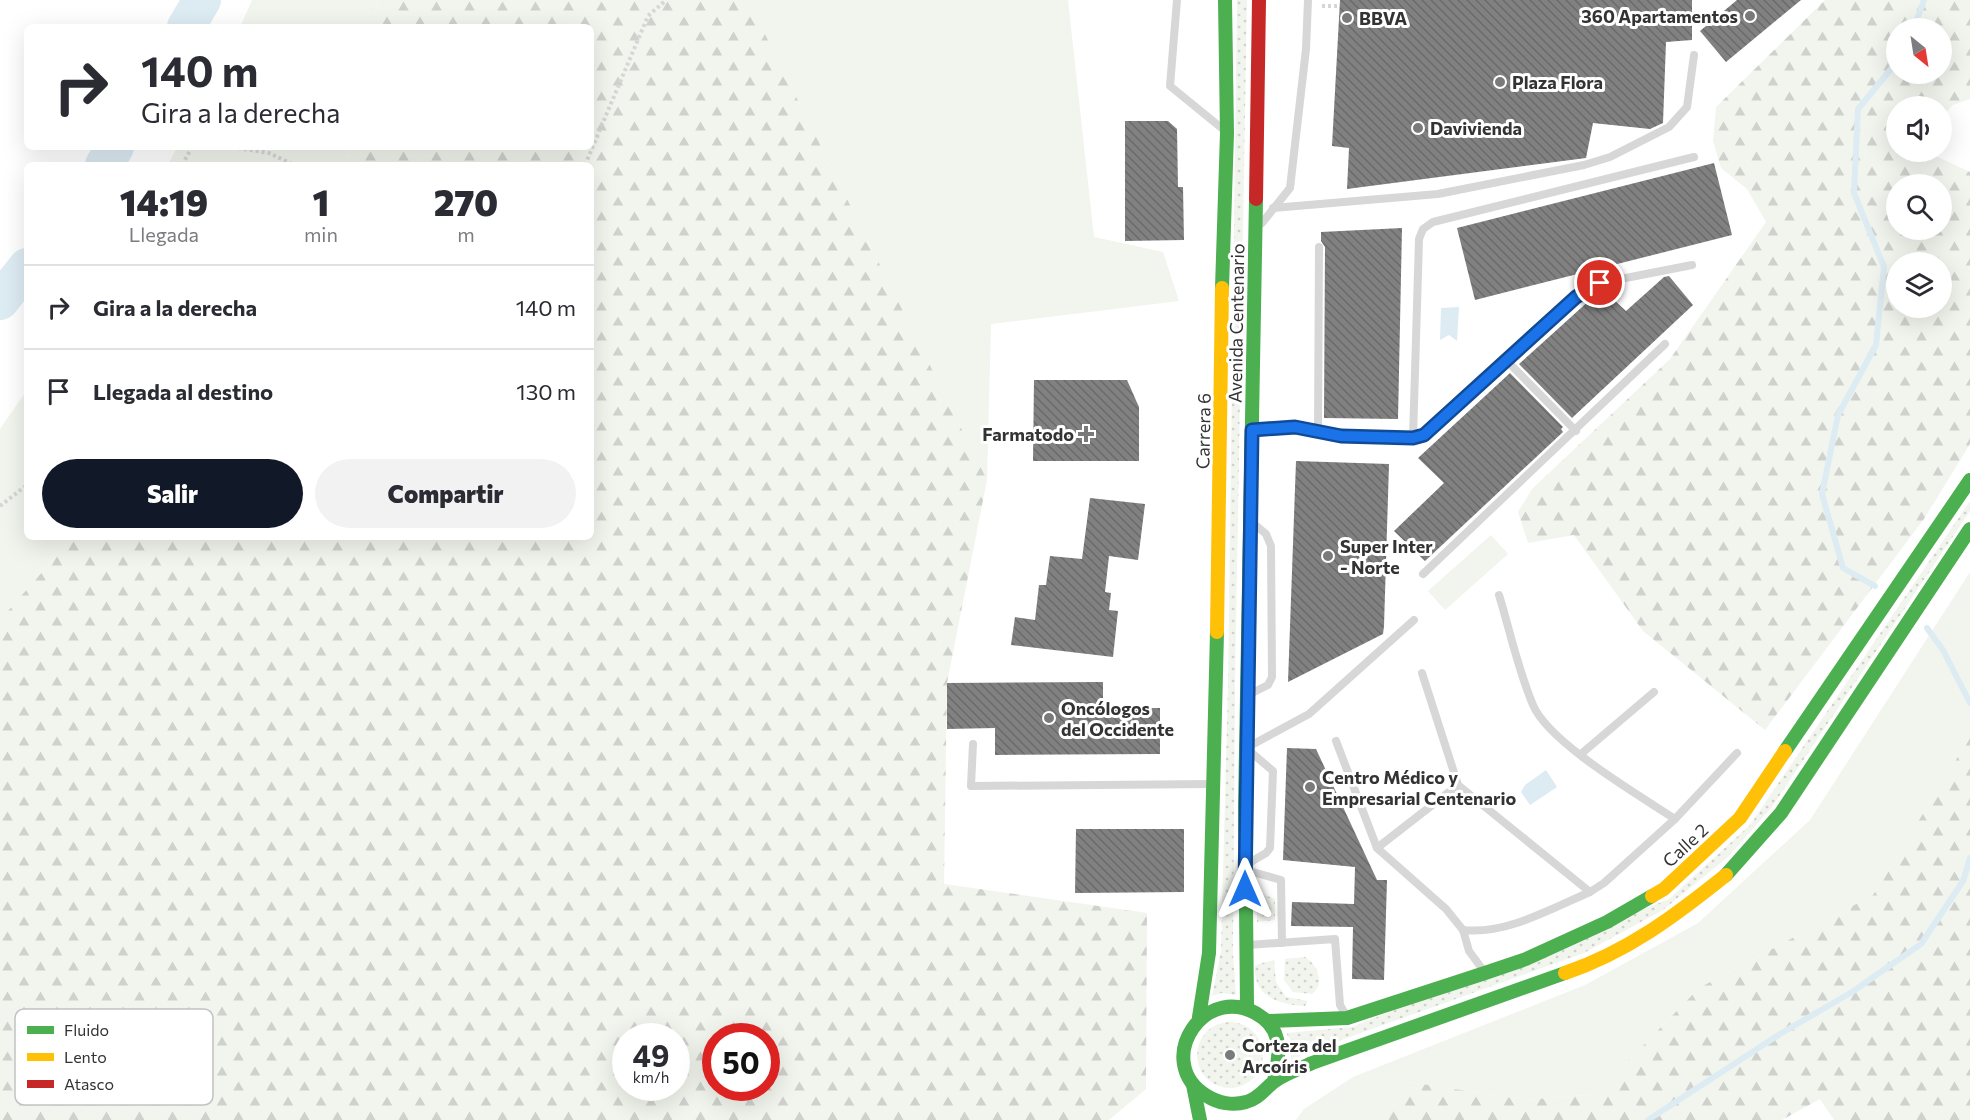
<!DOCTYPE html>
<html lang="es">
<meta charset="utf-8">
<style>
:root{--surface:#fff;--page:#f2f2f3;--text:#2b2b33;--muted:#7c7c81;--line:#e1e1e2;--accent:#111827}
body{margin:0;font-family:Commissioner,sans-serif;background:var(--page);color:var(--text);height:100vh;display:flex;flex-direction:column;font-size:22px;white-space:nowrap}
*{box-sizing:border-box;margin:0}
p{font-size:20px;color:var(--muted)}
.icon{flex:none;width:33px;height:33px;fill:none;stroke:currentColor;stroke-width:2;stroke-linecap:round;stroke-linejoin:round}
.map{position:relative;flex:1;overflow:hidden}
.drawer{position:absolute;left:24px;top:162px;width:570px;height:378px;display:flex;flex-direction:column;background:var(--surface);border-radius:9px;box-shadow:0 6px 24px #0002}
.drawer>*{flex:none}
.top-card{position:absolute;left:24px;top:24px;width:570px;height:126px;border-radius:9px;box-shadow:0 6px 24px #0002;background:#fff;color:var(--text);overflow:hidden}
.needle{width:39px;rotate:150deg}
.controls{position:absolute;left:1886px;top:18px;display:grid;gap:12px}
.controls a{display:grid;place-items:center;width:66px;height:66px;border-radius:50%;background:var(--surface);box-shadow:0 6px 24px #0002;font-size:30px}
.speed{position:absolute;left:612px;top:1023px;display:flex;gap:12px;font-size:30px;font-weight:700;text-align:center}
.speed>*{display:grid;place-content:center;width:78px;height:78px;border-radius:50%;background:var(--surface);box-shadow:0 6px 24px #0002;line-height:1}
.speed small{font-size:15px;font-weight:400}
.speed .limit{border:9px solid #d22;background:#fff;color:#111}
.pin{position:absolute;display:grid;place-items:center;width:51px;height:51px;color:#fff;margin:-26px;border:3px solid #fff;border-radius:50%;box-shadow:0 2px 6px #0007}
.me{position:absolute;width:66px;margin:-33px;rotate:0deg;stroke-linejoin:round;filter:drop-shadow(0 0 4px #0008)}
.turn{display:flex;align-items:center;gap:21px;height:126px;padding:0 18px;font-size:27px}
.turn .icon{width:78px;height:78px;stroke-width:2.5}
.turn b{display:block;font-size:42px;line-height:51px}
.eta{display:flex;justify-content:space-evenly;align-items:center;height:102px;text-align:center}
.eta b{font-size:36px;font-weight:800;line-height:42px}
.cta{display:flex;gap:12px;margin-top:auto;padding:12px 18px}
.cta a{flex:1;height:69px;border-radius:36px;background:var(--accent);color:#fff;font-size:24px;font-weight:800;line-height:69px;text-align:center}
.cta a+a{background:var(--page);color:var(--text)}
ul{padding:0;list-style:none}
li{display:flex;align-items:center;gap:18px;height:84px;padding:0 18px;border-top:2px solid var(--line)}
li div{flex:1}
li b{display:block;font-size:22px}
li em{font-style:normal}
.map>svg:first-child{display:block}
.grass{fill:#f1f5ed}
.forest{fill:url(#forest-firs);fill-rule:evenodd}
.garden{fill:url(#garden-dots)}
.water{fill:#ddebf3}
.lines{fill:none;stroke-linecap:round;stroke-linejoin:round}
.stream{stroke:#ddebf3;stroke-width:6}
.river{stroke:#ddebf3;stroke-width:38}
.building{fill:url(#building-back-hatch)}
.path{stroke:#d6d6d6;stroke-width:4;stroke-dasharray:3 3;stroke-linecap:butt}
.lane{stroke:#d7d7d7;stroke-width:8}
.fast{stroke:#4caf50;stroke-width:14}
.slow{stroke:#ffc107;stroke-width:14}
.jam{stroke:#c62828;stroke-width:14}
.route-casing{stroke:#114b97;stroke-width:15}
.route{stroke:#1a73e8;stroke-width:10}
.poi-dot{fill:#7a7a7a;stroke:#fff;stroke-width:2}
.labels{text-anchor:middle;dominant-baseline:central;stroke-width:6;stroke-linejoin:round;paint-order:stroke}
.poi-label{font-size:18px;font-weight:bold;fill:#333;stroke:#fff;text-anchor:start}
.street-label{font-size:18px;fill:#333;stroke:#fff}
.key{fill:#fff;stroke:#c2c2c2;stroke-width:1.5}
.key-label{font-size:16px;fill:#333}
</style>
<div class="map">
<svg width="1970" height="1120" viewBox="0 0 1970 1120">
<defs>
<pattern id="forest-firs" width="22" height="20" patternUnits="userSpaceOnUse" patternTransform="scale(1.5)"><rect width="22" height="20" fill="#f1f5ed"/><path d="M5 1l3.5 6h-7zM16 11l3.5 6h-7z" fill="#cfd2cc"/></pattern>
<pattern id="garden-dots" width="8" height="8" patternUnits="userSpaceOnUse" patternTransform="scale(1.5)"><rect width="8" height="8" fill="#f1f5ed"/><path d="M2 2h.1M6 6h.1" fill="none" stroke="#cfd2cc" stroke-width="1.8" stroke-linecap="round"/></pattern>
<pattern id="building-back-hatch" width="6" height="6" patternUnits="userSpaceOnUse" patternTransform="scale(1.5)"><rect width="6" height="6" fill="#818181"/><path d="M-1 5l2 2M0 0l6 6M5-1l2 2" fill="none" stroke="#6a6a6a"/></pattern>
</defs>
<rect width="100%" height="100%" fill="#fff"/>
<g class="grass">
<polygon points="252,0 378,0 373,27 240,27"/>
<polygon points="748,0 1068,0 1094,237 1163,252 1179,301 991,324 987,480"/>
<polygon points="177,147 350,147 347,165 168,165"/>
<polygon points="27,390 27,537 73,537 0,620 0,429"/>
<polygon points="1491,535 1508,554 1445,610 1428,591"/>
<polygon points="1970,572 1970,737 1873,895 1699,988 1596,1094 1526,1100 1409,1082 1384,1120 1296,1120 1304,1109 1353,1077 1585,985 1698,923 1810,820"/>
</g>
<g class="forest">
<path d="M378,0H748L987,480L947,683L944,884L1147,913L1146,1089L1109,1120H0V620L73,537H591V165H347L350,147H591V27H373ZM626,1036H676V1088H626ZM716,1036H766V1088H716Z"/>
<path d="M1825,0H1970V99L1953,105L1941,117V106H1896V152H1927L1970,172V444L1924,519L1765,730L1643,631L1574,535L1528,543L1518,512L1532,489L1670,359L1766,222L1747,189L1721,168L1713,141L1716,107ZM1896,28H1941V74H1896ZM1896,184H1941V230H1896ZM1896,262H1941V308H1896Z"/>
<polygon points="1970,737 1970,1120 1834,1120 1820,1099 1782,1120 1384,1120 1409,1082 1526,1100 1596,1094 1699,988 1873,895"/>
</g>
<g class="garden">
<polygon points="1237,0 1247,0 1235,684 1233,953 1236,995 1221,993 1212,996 1221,951 1228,686"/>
<polygon points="1970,501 1970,511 1772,807 1728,857 1663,910 1584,953 1305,1053 1291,1061 1290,1039 1286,1033 1352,1027 1669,899 1750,825"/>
<polygon points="1262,894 1275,899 1275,920 1257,922 1257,896"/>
<path d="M1305,957C1318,965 1325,984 1312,994L1293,992L1284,980L1285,959Z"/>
<path d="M1274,960L1276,982L1286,997L1308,1001L1305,1006C1279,1005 1252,996 1255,965Z"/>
<circle cx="1230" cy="1055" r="33"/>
</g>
<g class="water">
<polygon points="1459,307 1457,341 1449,335 1440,340 1441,308"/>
<polygon points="1546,770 1557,787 1530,805 1521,792 1525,785"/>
</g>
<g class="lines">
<g class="stream">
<polyline points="1914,28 1924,0"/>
<polyline points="1875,586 1843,568 1822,494 1838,415 1876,345 1884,267 1854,193 1858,109 1896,63"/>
<polyline points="1927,628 1943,650 1970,703"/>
<polyline points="1648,1120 1780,1034 1852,992 1921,944 1963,881 1970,858"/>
</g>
<g class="river">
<polyline points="186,27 202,0"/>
<polyline points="104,165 115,147"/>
<polyline points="0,301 27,267"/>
</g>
</g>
<g class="building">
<polygon points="1340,0 1692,0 1692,40 1666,42 1663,123 1650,129 1593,123 1586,158 1347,189 1349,148 1332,146"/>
<polygon points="1737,0 1801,0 1726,62 1700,31"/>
<polygon points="1125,121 1168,121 1177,129 1178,187 1183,187 1184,240 1125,241"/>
<polygon points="1714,163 1732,235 1475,300 1457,228"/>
<polygon points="1402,228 1398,419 1324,418 1325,247 1321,241 1321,232"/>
<polygon points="1669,276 1693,305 1572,418 1519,364 1602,289 1626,311 1664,277"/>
<polygon points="1510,373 1563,427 1561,429 1563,432 1425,561 1394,531 1444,483 1418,458"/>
<polygon points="1034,380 1127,380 1139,407 1139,461 1033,461"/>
<polygon points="1296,461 1389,464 1384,626 1383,634 1288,682"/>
<polygon points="1090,498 1145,504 1138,560 1109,556 1105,592 1111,593 1109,610 1118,611 1113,657 1011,645 1015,617 1035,620 1039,585 1046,585 1050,556 1082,559"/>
<polygon points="1103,682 1103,708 1160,708 1160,754 995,755 995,728 947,729 947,683"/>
<polygon points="1287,748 1316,749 1377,880 1387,880 1384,980 1352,979 1353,927 1291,926 1292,902 1354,904 1355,867 1283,860"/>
<polygon points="1076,829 1184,829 1184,892 1075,893"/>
</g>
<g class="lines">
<g class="path">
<polyline points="1322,6 1339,6"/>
<polyline points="232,147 269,153 294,165"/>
<polyline points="182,165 192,147"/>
<polyline points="585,165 648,16 666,0"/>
<polyline points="0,506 27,485"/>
</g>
<g class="lane">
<polyline points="1177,0 1170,86 1224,130"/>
<polyline points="1273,208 1438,194 1584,165 1610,157 1669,127 1687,107 1694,55"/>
<polyline points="1262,223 1290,188 1306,49 1308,0"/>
<polyline points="1506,360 1576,431"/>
<polyline points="1253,430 1295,427 1341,436 1413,438 1424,435 1576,297 1600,283 1692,265"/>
<polyline points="1318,432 1319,247"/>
<polyline points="1413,438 1419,239 1423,229 1433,222 1694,157"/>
<polyline points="1423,574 1665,344"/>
<path d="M1499,595C1510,631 1518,670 1533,705C1549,743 1639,795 1675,819L1604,883L1590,892"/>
<polyline points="1422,673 1458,785"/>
<polyline points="1250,694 1268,685 1272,677 1271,546 1266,534 1254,524"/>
<polyline points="1336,741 1377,848 1446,909 1463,930 1469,951 1483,970"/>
<polyline points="973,744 971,786 1212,784"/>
<polyline points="1581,754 1654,692"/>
<polyline points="1675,819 1737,753"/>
<path d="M1377,848L1458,785L1590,892C1551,909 1505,935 1463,930"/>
<polyline points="1249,863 1266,853 1270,848 1273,771 1246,748 1309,714 1414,620"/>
<polyline points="1249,871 1281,880 1282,943"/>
<polyline points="1248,945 1335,939 1340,1005 1346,1015"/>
</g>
<g class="fast">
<polyline points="1222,288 1227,133 1225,0"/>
<polyline points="1785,751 1970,480"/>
<polyline points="1726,875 1781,813 1970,529"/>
<polyline points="1247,1006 1245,805 1256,199"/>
<polyline points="1199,1017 1209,953 1217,632"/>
<polyline points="1269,1021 1347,1018 1485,973 1526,959 1607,922 1652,896"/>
<path d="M1274,1081C1279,1059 1284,1034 1263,1018C1207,976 1150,1062 1207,1096C1218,1103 1233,1106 1246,1102C1259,1099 1265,1088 1275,1081C1286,1073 1300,1069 1312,1063L1565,973"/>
<polyline points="1193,1085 1200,1120"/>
</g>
<g class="slow">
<polyline points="1217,632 1222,288"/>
<polyline points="1652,896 1664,889 1740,818 1785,751"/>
<path d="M1565,973C1627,952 1675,916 1726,875"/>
</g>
<polyline class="jam" points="1256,199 1259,0"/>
</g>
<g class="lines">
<defs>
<polyline id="route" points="1245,889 1252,430 1295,427 1341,436 1413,438 1424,435 1576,297 1600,283"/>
</defs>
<use href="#route" class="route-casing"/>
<use href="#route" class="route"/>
</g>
<g class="poi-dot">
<circle cx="1750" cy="16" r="6"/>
<circle cx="1347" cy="18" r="6"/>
<circle cx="1500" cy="82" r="6"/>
<circle cx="1418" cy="128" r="6"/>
<path d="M1083 425h6v6h6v6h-6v6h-6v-6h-6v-6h6z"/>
<circle cx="1328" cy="556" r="6"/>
<circle cx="1049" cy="718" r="6"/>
<circle cx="1310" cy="787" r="6"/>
<circle cx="1230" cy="1055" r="6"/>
</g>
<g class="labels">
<g class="poi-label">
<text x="1738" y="16" text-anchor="end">360 Apartamentos</text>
<text x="1359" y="18">BBVA</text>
<text x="1512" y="82">Plaza Flora</text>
<text x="1430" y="128">Davivienda</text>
<text x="1074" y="434" text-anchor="end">Farmatodo</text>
<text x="1340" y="546">Super Inter<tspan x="1340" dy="21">- Norte</tspan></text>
<text x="1061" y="708">Oncólogos<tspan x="1061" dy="21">del Occidente</tspan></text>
<text x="1322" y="777">Centro Médico y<tspan x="1322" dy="21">Empresarial Centenario</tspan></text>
<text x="1242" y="1045">Corteza del<tspan x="1242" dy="21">Arcoíris</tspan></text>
</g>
<g class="street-label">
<text transform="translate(1236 323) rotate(-89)">Avenida Centenario</text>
<text transform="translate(1203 431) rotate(-89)">Carrera 6</text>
<text transform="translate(1685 845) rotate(-43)">Calle 2</text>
</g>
</g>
<rect x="15" y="1009" width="198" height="96" rx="9" class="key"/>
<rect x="27" y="1026" width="27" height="8" fill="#4caf50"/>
<rect x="27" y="1053" width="27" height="8" fill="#ffc107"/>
<rect x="27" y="1080" width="27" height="8" fill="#c62828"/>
<g class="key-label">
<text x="64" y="1036">Fluido</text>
<text x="64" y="1063">Lento</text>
<text x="64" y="1090">Atasco</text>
</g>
</svg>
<div class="controls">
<a><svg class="needle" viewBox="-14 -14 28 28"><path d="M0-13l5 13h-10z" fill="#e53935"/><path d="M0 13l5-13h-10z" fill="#7c7c81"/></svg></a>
<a><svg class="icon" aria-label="sound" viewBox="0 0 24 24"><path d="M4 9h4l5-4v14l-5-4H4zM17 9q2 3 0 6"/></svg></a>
<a><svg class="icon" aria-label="search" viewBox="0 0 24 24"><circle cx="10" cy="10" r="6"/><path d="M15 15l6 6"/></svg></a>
<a><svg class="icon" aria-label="layers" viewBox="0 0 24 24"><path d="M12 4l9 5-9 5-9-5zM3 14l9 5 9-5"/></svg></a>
</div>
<div class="speed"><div>49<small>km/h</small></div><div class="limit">50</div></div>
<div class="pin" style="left:1600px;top:283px;background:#d93025"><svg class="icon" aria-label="arrive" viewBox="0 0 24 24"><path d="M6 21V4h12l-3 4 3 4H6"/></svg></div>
<svg class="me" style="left:1245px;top:889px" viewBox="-20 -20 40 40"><path d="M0-17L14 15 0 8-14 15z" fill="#1a73e8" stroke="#fff" stroke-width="4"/></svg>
<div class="top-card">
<div class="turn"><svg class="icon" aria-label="right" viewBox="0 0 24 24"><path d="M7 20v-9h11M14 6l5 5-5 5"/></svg><div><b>140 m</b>Gira a la derecha</div></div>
</div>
<section class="drawer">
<div class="eta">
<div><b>14:19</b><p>Llegada</p></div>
<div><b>1</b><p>min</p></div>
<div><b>270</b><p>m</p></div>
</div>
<ul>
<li><svg class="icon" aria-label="right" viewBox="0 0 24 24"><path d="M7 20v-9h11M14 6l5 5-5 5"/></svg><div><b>Gira a la derecha</b></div><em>140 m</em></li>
<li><svg class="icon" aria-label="arrive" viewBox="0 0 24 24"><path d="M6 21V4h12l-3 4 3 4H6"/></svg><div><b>Llegada al destino</b></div><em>130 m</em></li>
</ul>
<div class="cta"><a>Salir</a><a>Compartir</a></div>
</section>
</div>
